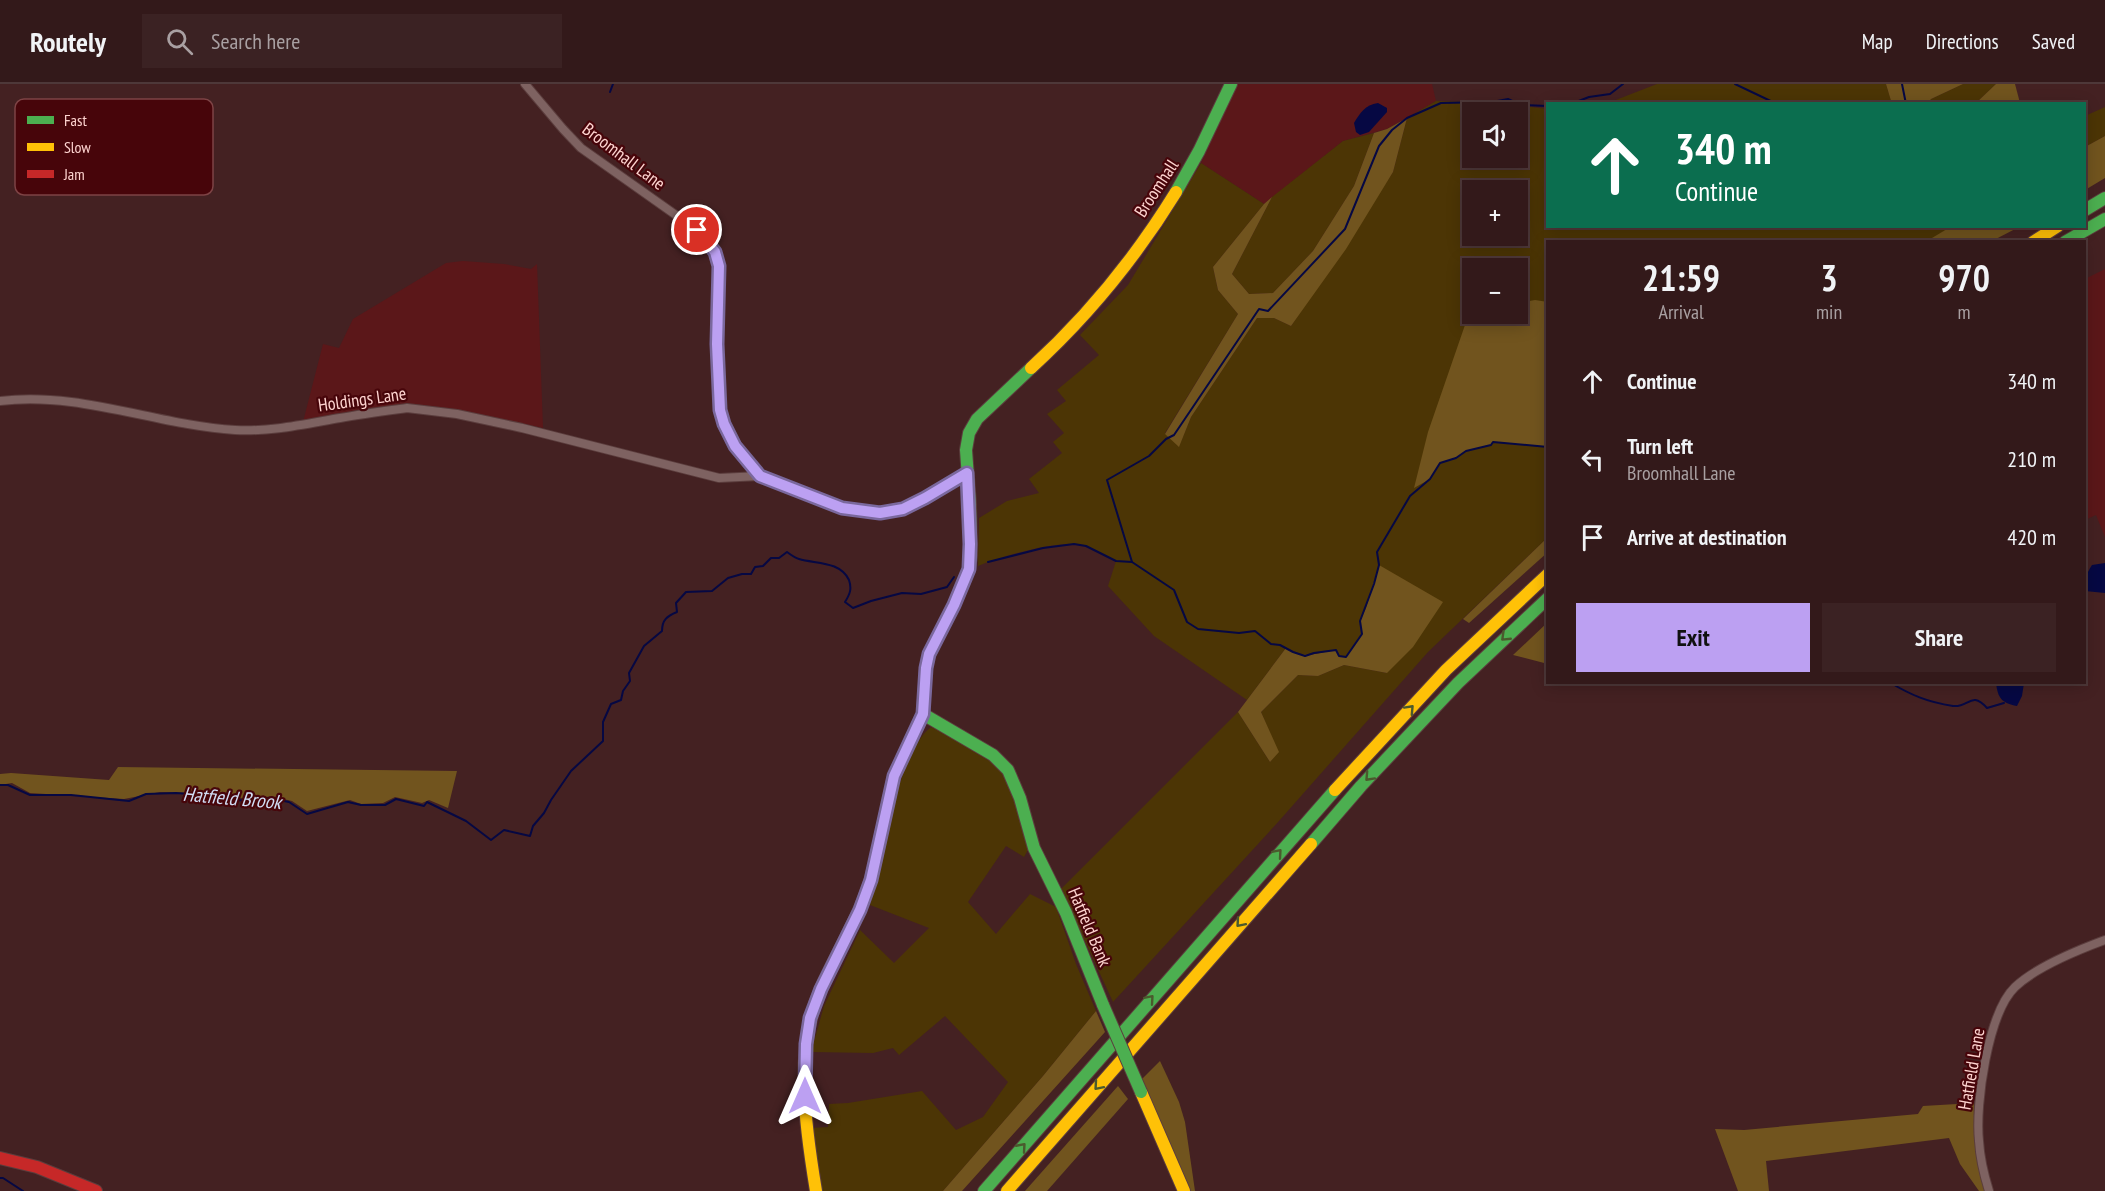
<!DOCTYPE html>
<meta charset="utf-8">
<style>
:root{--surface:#33191a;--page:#3b2223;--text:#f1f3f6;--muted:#a9a0a2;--line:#4e3839;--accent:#bca0f2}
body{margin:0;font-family:"PT Sans Narrow",sans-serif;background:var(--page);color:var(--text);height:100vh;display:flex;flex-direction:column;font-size:22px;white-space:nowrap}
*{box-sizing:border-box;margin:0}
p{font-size:20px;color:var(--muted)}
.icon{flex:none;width:33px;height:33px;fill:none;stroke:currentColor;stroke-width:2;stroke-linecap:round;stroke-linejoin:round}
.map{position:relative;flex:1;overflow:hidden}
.panel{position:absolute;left:1546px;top:156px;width:540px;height:444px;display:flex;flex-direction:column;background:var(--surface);border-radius:0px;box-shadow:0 3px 15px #0003,0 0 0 2px var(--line)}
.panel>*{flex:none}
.guide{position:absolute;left:1546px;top:18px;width:540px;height:126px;border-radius:0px;box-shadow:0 3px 15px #0003,0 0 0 2px var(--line);background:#0b6e4f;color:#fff;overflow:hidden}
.tools{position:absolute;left:1462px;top:18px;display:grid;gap:12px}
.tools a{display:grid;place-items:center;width:66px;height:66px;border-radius:0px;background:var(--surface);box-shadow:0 3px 15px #0003,0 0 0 2px var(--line);font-size:30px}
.pin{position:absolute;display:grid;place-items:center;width:51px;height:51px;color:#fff;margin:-26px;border:3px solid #fff;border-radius:50%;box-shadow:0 2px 6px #0007}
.me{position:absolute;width:66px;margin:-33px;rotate:0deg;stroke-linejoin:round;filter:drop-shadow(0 0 4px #0008)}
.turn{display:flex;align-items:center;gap:21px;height:126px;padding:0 30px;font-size:27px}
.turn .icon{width:78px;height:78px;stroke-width:2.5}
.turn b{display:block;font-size:42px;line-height:51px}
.eta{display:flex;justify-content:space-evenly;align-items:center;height:102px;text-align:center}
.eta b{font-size:36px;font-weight:800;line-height:42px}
.cta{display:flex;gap:12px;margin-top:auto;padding:12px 30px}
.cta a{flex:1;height:69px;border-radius:0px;background:var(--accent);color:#111;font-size:24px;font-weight:800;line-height:69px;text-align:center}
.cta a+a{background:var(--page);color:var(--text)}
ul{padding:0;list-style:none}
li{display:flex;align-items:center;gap:18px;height:78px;padding:0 30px}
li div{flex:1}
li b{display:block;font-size:22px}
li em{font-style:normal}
header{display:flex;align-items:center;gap:36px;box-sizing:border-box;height:84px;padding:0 30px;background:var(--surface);border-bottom:2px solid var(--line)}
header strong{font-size:28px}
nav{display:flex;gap:33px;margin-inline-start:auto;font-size:21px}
.search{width:420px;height:54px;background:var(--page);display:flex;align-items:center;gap:15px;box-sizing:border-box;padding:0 21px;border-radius:0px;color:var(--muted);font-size:22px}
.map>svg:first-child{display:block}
.built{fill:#5b1719}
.green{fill:#4c3505;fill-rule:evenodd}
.forest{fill:#71541e}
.water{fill:#060843}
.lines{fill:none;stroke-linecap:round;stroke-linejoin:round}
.stream{stroke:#060843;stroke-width:2}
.street-casing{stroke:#5b3d3d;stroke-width:10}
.fast-casing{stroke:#5b3d3d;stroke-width:14}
.slow-casing{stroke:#5b3d3d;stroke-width:14}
.jam-casing{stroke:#5b3d3d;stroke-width:14}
.street{stroke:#7e6261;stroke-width:8}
.fast{stroke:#4caf50;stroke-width:12}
.slow{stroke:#ffc107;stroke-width:12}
.jam{stroke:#c62828;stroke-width:12}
.fast-bridge-casing{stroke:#5b3d3d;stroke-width:14;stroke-linecap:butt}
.fast-bridge{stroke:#4caf50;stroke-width:12}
.oneway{stroke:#4a5a2d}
.route-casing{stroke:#7a689d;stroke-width:15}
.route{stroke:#bca0f2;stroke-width:10}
.labels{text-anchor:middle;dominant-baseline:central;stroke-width:4.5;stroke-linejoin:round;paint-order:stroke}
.street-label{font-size:18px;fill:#fed4d0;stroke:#47050a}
.water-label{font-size:20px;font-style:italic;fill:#d1ddf5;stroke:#47050a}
.key{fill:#47050a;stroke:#7e4345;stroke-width:1.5}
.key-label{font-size:16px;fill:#fed4d0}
</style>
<header>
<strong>Routely</strong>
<div class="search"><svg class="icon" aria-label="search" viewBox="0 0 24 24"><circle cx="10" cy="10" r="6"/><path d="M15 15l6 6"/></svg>Search here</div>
<nav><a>Map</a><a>Directions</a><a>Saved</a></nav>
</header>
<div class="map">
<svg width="2105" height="1107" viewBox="0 0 2105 1107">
<rect width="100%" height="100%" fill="#442122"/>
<g class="built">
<polygon points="1237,0 1432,0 1436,17 1387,45 1343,57 1264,120 1201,79"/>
<polygon points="463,177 504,180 531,185 537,180 543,344 454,325 414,320 404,320 303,338 323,260 339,264 353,235 446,179"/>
<polygon points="2105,185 2105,453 2096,431 2085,436 2085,195"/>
</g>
<g class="green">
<polygon points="1657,0 1886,0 1892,19 1608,19"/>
<polygon points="1963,0 1996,0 1976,19 1928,20 1931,15"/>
<path d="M1436,17L1496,19L1548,25V142L1952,143L1927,158H1548V453L1428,568L1279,737L1113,918L1061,805L1238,628L1270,678L1278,668L1261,628L1298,591L1318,592L1344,581L1387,589L1379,481L1366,524L1360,537L1362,550L1346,573L1314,569L1305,572L1286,564L1247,616L1154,552L1108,502L1116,477C1105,471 1094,464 1082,461C1057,456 1002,472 978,482L979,434L1007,417L1039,409L1029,395L1062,369L1053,358L1064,349L1047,330L1066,317L1057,306L1099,271L1080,251L1128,201L1201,79L1264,120L1213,183L1218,206L1238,230L1165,349L1179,362L1191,333L1257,234H1274L1291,242L1393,88L1407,34ZM1473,28H1518V74H1473ZM1473,106H1518V152H1473ZM1473,184H1518V230H1473Z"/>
<polygon points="2105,23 2105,52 2085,63 2085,32"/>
<polygon points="1374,49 1354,102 1313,167 1273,209 1249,210 1232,190 1272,113 1343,57"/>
<path d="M931,643L941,647L998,682L1010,698L1024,750L1029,764L1024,773L1006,762L968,818L996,850L1030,810L1056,823L1076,880L1096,927L1043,992L943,1107H821L811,1044L828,1043L829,1020L848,1019L922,1007L956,1046L983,1033L1008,998L945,932L899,971L893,964L873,969L811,968L824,922L860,846L894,879L929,844L870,821C880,779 898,668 931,643Z"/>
</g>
<g class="forest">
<polygon points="1886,0 1963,0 1931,15 1928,19 1892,20"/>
<polygon points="1996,0 2015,0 2020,19 1976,19"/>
<polygon points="1407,34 1393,88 1346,165 1291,242 1274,234 1257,234 1191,333 1179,363 1165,350 1238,230 1218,206 1213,183 1264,120 1272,113 1232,190 1249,210 1273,209 1313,167 1354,102 1374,49 1387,45"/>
<polygon points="2105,52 2105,94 2085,106 2085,63"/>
<polygon points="1952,142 2019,142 2019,143 1992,157 1927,157"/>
<polygon points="1535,216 1548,218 1548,363 1493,358 1491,361 1466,367 1456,374 1440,379 1430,395 1414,404 1428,348 1465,241 1479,230 1518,230 1518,219"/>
<polygon points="1548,453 1548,468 1469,539 1463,535"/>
<path d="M1379,481L1443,518L1413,563L1387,589L1344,581L1318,592L1298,591L1261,628L1279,668L1270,678L1238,628L1286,564C1305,576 1315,569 1336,566L1339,572L1346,573L1362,550L1360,537L1366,524Z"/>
<polygon points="1548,538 1548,580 1513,571"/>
<polygon points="118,683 457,687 448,724 429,716 422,719 395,713 383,719 361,720 350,716 307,727 292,717 271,712 262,714 228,714 213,709 160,708 124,715 30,709 12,699 0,701 0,690 11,689 109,696"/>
<polygon points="1096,927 1105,948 962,1107 943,1107 1043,992"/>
<polygon points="1160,977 1179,1018 1185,1038 1195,1107 1188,1107 1142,995"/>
<polygon points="1118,1002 1128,1015 1047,1107 1025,1107"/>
<path d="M1974,1019C1973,1049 1978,1077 1985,1107H1979L1960,1080L1949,1054L1766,1077L1769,1107H1738L1715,1045L1744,1046L1918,1030L1923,1022Z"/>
</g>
<g class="water">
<path d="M1378,19L1387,24V28L1369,48L1360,51L1356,48L1354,39C1360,29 1365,21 1378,19Z"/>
<path d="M2105,479V509L2085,507C2085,496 2086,490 2092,481Z"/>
<path d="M1996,599H2024L2022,612L2017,622C2001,619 1998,614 1996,599Z"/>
</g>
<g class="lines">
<g class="stream">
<polyline points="1735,0 1777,20"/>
<polyline points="1902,0 1906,20"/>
<polyline points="610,8 613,0"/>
<polyline points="1571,20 1589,13 1610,10 1623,0"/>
<polyline points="988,478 1043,464 1074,460 1086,462 1116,477 1132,478 1174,506 1187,538 1198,545 1239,549 1255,547 1271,560 1280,561 1293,568 1305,572 1314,569 1336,566 1339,572 1346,573 1362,550 1360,537 1374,500 1379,481 1377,468 1410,412 1430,395 1440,379 1456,374 1466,367 1491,361 1493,358 1548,363"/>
<polyline points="1132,478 1107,396 1149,372 1166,355 1174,351 1259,225 1268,227 1345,145 1379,62 1392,46 1407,34 1441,19 1492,18 1508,15 1521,21 1547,22 1548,24"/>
<path d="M1889,598C1911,611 1927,618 1953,622C1969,624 1971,606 1987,624L2004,619"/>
<path d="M0,701H8L30,711H71L129,717L146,710L176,709L214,712L228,716L261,717L269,714L289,718L307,730L348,718L361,721H385L396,715L424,722L427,718L466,737L491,756L504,746L530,752L533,742L544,729L551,716L571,687L603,657V638L611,620L621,616L623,607L630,597L629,589L644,562L662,547C662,536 667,532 677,528L676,519L686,508L712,507L728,494L742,490H751L755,483L763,482L771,474H779L787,468C791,471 795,474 799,475C816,480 840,477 849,496C852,505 850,510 845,518L853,524L871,517L902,509L921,510L947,503L954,493"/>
<polyline points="0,1094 3,1094 23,1107"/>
</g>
<defs>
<g id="street">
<polyline points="525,0 563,45 581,64 697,146 715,168 720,189 716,260 720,326 724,341 735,362 760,392 842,424 880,429 903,425 925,414 967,389"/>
<path d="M0,317C80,307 156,341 235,346C271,348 305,340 340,334C362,330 385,327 407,324L457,330L522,344L719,394L760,392"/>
<path d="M1989,1107C1984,1091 1980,1074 1979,1057C1975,1020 1988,929 2015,903C2036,883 2078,866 2105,856"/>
</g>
<g id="fast">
<polyline points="1176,108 1199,67 1231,0"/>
<polyline points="2085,126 2105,114"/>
<polyline points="2065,158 2105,135"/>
<polyline points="923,630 993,671 1008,686 1020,714 1034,764 1066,829 1103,921"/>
<polyline points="1311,760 1361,702 1458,599 1548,514"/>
<polyline points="874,783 894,692 923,630 926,584 929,570 954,521 969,485 971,472 970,421 966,366 969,349 977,335 1031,284"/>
<polyline points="984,1107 1335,706"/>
</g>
<g id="slow">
<polyline points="2033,158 2058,142"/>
<path d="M1031,284C1088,232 1136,173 1176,108"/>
<polyline points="1335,706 1446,586 1548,490"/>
<polyline points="1141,1008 1184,1107"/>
<path d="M816,1107C805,1041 794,967 821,904C839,864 864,826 874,783"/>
<polyline points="1007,1107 1311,760"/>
</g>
<polyline id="jam" points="0,1074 37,1083 96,1107"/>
</defs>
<use href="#street" class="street-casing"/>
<use href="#fast" class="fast-casing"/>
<use href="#slow" class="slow-casing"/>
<use href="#jam" class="jam-casing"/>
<use href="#street" class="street"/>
<use href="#fast" class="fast"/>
<use href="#slow" class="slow"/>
<use href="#jam" class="jam"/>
<defs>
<polyline id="fast-bridge" points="1103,921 1141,1008"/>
</defs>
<use href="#fast-bridge" class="fast-bridge-casing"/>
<use href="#fast-bridge" class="fast-bridge"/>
</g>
<defs><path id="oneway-chevron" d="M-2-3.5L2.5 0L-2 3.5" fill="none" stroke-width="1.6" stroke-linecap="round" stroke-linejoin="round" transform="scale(1.5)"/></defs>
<g class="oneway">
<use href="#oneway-chevron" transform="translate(1505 553) rotate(136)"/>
<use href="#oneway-chevron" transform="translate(1410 625) rotate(-47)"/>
<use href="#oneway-chevron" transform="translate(1369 693) rotate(133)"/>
<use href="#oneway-chevron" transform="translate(1278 769) rotate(-49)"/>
<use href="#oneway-chevron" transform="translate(1240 839) rotate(131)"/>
<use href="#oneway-chevron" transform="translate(1150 915) rotate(-49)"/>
<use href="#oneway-chevron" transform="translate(1098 1002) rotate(131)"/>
<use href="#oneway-chevron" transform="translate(1022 1063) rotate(-49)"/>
</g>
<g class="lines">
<defs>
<polyline id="route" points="697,146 715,168 719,182 717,260 720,326 724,340 735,362 760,392 842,424 880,429 903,425 925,414 967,389 970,460 969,485 954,521 929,570 926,584 923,630 894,692 871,796 860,826 821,905 810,934 806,960 805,1012"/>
</defs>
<use href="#route" class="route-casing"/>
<use href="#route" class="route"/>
</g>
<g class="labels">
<g class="street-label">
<text transform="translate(624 72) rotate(37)">Broomhall Lane</text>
<text transform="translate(1156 104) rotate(-57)">Broomhall</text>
<text transform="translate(362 315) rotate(-8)">Holdings Lane</text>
<text transform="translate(1090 843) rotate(67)">Hatfield Bank</text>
<text transform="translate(1971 985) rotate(-80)">Hatfield Lane</text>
</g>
<g class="water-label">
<text transform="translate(232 714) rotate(5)">Hatfield Brook</text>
</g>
</g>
<rect x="15" y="15" width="198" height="96" rx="9" class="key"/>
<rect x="27" y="32" width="27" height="8" fill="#4caf50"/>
<rect x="27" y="59" width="27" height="8" fill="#ffc107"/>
<rect x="27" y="86" width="27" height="8" fill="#c62828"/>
<g class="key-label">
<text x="64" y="42">Fast</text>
<text x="64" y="69">Slow</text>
<text x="64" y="96">Jam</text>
</g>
</svg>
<div class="tools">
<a><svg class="icon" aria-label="sound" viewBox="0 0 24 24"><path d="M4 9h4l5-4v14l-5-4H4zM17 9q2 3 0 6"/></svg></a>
<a>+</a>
<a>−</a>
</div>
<div class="pin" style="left:697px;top:146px;background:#d93025"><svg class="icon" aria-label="arrive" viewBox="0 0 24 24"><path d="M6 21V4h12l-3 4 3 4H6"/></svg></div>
<svg class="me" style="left:805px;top:1012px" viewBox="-20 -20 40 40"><path d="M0-17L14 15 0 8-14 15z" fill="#bca0f2" stroke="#fff" stroke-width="4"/></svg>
<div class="guide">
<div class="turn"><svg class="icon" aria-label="ahead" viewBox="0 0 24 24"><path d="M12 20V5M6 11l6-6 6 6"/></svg><div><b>340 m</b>Continue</div></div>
</div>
<section class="panel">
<div class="eta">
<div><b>21:59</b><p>Arrival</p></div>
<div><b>3</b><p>min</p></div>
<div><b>970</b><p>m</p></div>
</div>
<ul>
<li><svg class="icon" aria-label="ahead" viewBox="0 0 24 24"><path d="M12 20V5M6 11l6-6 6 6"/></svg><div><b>Continue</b></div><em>340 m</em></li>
<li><svg class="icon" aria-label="left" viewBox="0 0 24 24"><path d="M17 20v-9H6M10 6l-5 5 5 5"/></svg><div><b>Turn left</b><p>Broomhall Lane</p></div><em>210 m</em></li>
<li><svg class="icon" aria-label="arrive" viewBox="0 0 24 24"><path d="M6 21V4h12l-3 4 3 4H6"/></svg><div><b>Arrive at destination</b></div><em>420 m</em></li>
</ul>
<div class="cta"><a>Exit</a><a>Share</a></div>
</section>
</div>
